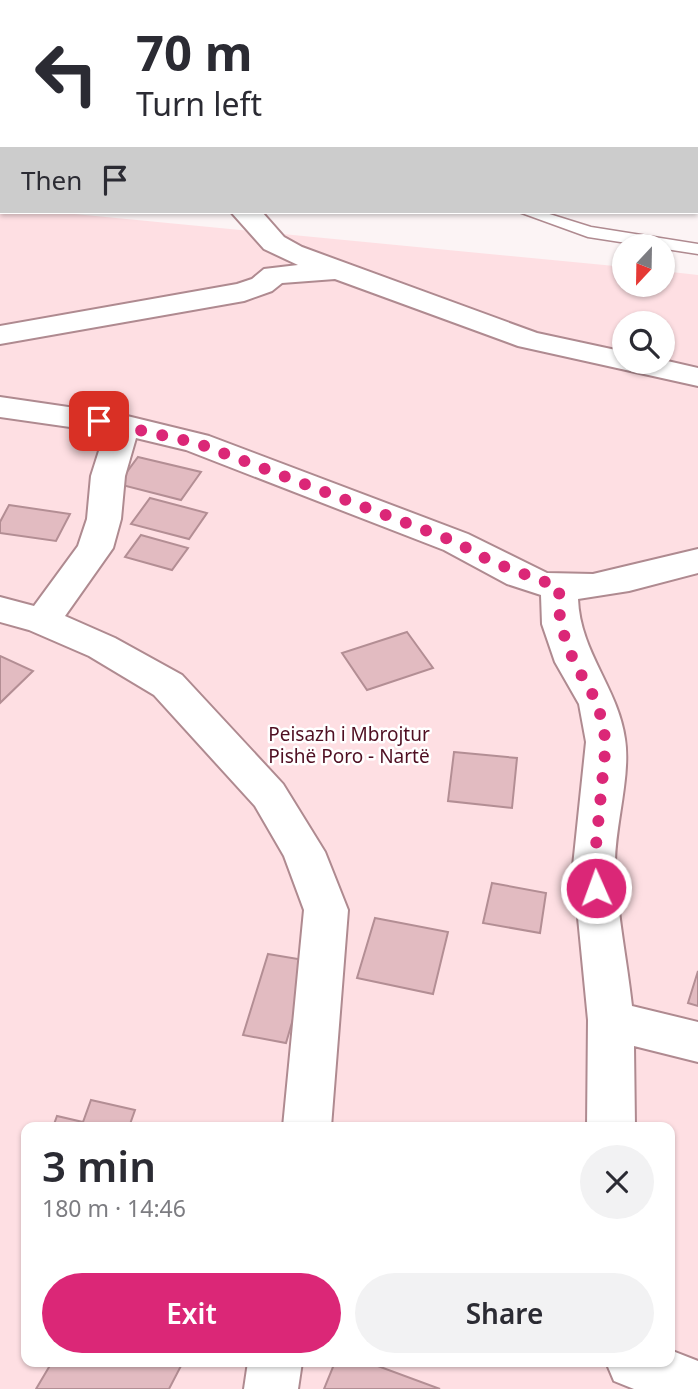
<!DOCTYPE html>
<meta charset="utf-8">
<style>
:root{--surface:#fff;--page:#f2f2f3;--text:#2b2b33;--muted:#7c7c81;--accent:#db2777}
body{margin:0;font-family:"Noto Sans",sans-serif;background:var(--page);color:var(--text);height:100vh;display:flex;flex-direction:column;font-size:26px;white-space:nowrap}
*{box-sizing:border-box;margin:0}
p{font-size:23px;color:var(--muted)}
.icon{flex:none;width:38px;height:38px;fill:none;stroke:currentColor;stroke-width:2;stroke-linecap:round;stroke-linejoin:round}
.map{position:relative;flex:1;overflow:hidden}
.panel{position:absolute;left:21px;top:1122px;width:654px;height:245px;display:flex;flex-direction:column;background:var(--surface);border-radius:14px;box-shadow:0 2px 5px #0004}
.panel>*{flex:none}
.top-card{position:absolute;left:0px;top:0px;width:698px;height:214px;box-shadow:0 2px 5px #0004;background:#fff;color:var(--text);overflow:hidden}
.needle{width:46px;rotate:202deg}
.tools{position:absolute;left:612px;top:234px;display:grid;gap:14px}
.tools a{display:grid;place-items:center;width:63px;height:63px;border-radius:50%;background:var(--surface);box-shadow:0 2px 5px #0004;font-size:35px}
.pin{position:absolute;display:grid;place-items:center;width:60px;height:60px;color:#fff;margin:-30px;border-radius:14px;box-shadow:0 4px 10px #0006}
.me{position:absolute;width:77px;margin:-38px;rotate:358deg;stroke-linejoin:round;filter:drop-shadow(0 0 5px #0008)}
.turn{display:flex;align-items:center;gap:24px;height:147px;padding:0 21px;font-size:32px}
.turn .icon{width:91px;height:91px;stroke-width:2.5}
.turn b{display:block;font-size:49px;line-height:60px}
.then{display:flex;align-items:center;height:66px;padding:0 21px;background:#0003;gap:14px;font-size:26px}
.round{display:grid;place-items:center;flex:none;width:74px;height:74px;border-radius:37px;background:var(--page)}
.headline{display:flex;align-items:center;justify-content:space-between;height:119px;padding:0 21px}
h1{font-size:42px;font-weight:600;line-height:52px}
.action{display:flex;gap:14px;margin-top:auto;padding:14px 21px}
.action a{flex:1;height:80px;border-radius:42px;background:var(--accent);color:#fff;font-size:28px;font-weight:600;line-height:80px;text-align:center}
.action a+a{background:var(--page);color:var(--text)}
.map>svg:first-child{display:block}
.green{fill:#fedfe3;fill-rule:evenodd}
.building{fill:#e2bbc1;stroke:#b38e94;stroke-width:2}
.lines{fill:none;stroke-linecap:round;stroke-linejoin:round}
.service-casing{stroke:#af8a90;stroke-width:3}
.minor-casing{stroke:#af8a90;stroke-width:4}
.service{fill:#fff;fill-rule:evenodd}
.minor{fill:#fff;fill-rule:evenodd}
.route{stroke:#db2777;stroke-width:12;stroke-dasharray:0 21.6}
.labels{text-anchor:middle;dominant-baseline:central;stroke-width:5;stroke-linejoin:round;paint-order:stroke}
.park-label{font-size:19px;fill:#4f0f22;stroke:#fff}
</style>
<div class="map">
<svg width="698" height="1389" viewBox="0 0 698 1389">
<rect width="100%" height="100%" fill="#fcf4f5"/>
<path class="green" d="M0,207L2,212H54L625,267V285H663V271L698,275V1389H0ZM625,324H663V362H625ZM26,1127H670V1362H26Z"/>
<g class="building">
<polygon points="138,457 201,472 181,500 118,484"/>
<polygon points="150,498 207,513 189,539 131,524"/>
<polygon points="9,505 70,514 56,541 0,533 0,522"/>
<polygon points="141,535 188,548 172,570 125,557"/>
<polygon points="407,632 433,668 367,690 342,653"/>
<polygon points="0,656 33,671 0,703"/>
<polygon points="454,752 517,758 512,808 448,801"/>
<polygon points="492,883 546,893 540,933 483,923"/>
<polygon points="375,918 448,932 433,994 357,978"/>
<polygon points="268,954 310,961 286,1043 243,1035"/>
<polygon points="698,971 698,1006 688,1003"/>
<polygon points="91,1100 135,1110 129,1127 53,1127 57,1116 83,1122"/>
<polygon points="52,1362 183,1362 169,1389 36,1389"/>
<polygon points="335,1362 367,1362 440,1389 324,1389"/>
</g>
<g class="lines">
<defs>
<g id="service">
<polygon points="322,0 338,0 320,2"/>
<rect x="696" y="43" width="2" height="8"/>
<rect x="696" y="100" width="2" height="8"/>
<polygon points="519,212 543,212 591,227 698,244 698,254 588,237"/>
</g>
<g id="minor">
<rect x="0" y="146" width="2" height="16"/>
<polygon points="231,212 262,212 284,237 302,247 537,333 625,352 625,362 663,360 698,368 698,386 518,346 335,279 282,283 272,291 244,301 0,344 0,326 237,284 252,279 264,269 298,265 264,249"/>
<path d="M0,397L123,415L209,436L468,534L547,573L593,574L698,549V573L629,591L578,599C580,652 618,688 625,739C631,777 614,828 615,867C617,913 627,960 632,1006L698,1022V1062L634,1046L635,1127H587L588,1020L573,866L586,742L579,704L555,662L542,624L541,595L507,584L444,550L186,450L136,438L125,476L121,519L113,548L65,616L115,638L182,675L283,784L325,852L348,910L331,1127H283L304,910L284,856L255,806L154,695L89,656L29,630L0,622V597L34,606L78,546L87,519L91,476L105,432L0,417Z"/>
<polygon points="670,1350 698,1361 698,1389 634,1389 614,1381 606,1362 670,1362"/>
<polygon points="248,1362 302,1362 298,1389 244,1389"/>
</g>
</defs>
<use href="#service" class="service-casing"/>
<use href="#minor" class="minor-casing"/>
<use href="#service" class="service"/>
<use href="#minor" class="minor"/>
</g>
<g class="lines">
<polyline class="route" points="99,421 197,443 456,542 492,562 559,587 560,624 574,662 598,704 606,742 594,866 596,888"/>
</g>
<g class="labels">
<g class="park-label">
<text x="349" y="734">Peisazh i Mbrojtur<tspan x="349" dy="22">Pishë Poro - Nartë</tspan></text>
</g>
</g>
</svg>
<div class="tools">
<a><svg class="needle" viewBox="-14 -14 28 28"><path d="M0-13l5 13h-10z" fill="#e53935"/><path d="M0 13l5-13h-10z" fill="#7c7c81"/></svg></a>
<a><svg class="icon" aria-label="search" viewBox="0 0 24 24"><circle cx="10" cy="10" r="6"/><path d="M15 15l6 6"/></svg></a>
</div>
<div class="pin" style="left:99px;top:421px;background:#d93025"><svg class="icon" aria-label="arrive" viewBox="0 0 24 24"><path d="M6 21V4h12l-3 4 3 4H6"/></svg></div>
<svg class="me" style="left:596px;top:888px" viewBox="-20 -20 40 40"><circle r="17" fill="#db2777" stroke="#fff" stroke-width="3"/><path d="M0-11L8 9 0 5-8 9z" fill="#fff"/></svg>
<div class="top-card">
<div class="turn"><svg class="icon" aria-label="left" viewBox="0 0 24 24"><path d="M17 20v-9H6M10 6l-5 5 5 5"/></svg><div><b>70 m</b>Turn left</div></div>
<div class="then">Then<svg class="icon" aria-label="arrive" viewBox="0 0 24 24"><path d="M6 21V4h12l-3 4 3 4H6"/></svg></div>
</div>
<section class="panel">
<div class="headline"><div><h1>3 min</h1><p>180 m · 14:46</p></div><a class="round"><svg class="icon" aria-label="close" viewBox="0 0 24 24"><path d="M6 6l12 12M18 6L6 18"/></svg></a></div>
<div class="action"><a>Exit</a><a>Share</a></div>
</section>
</div>
